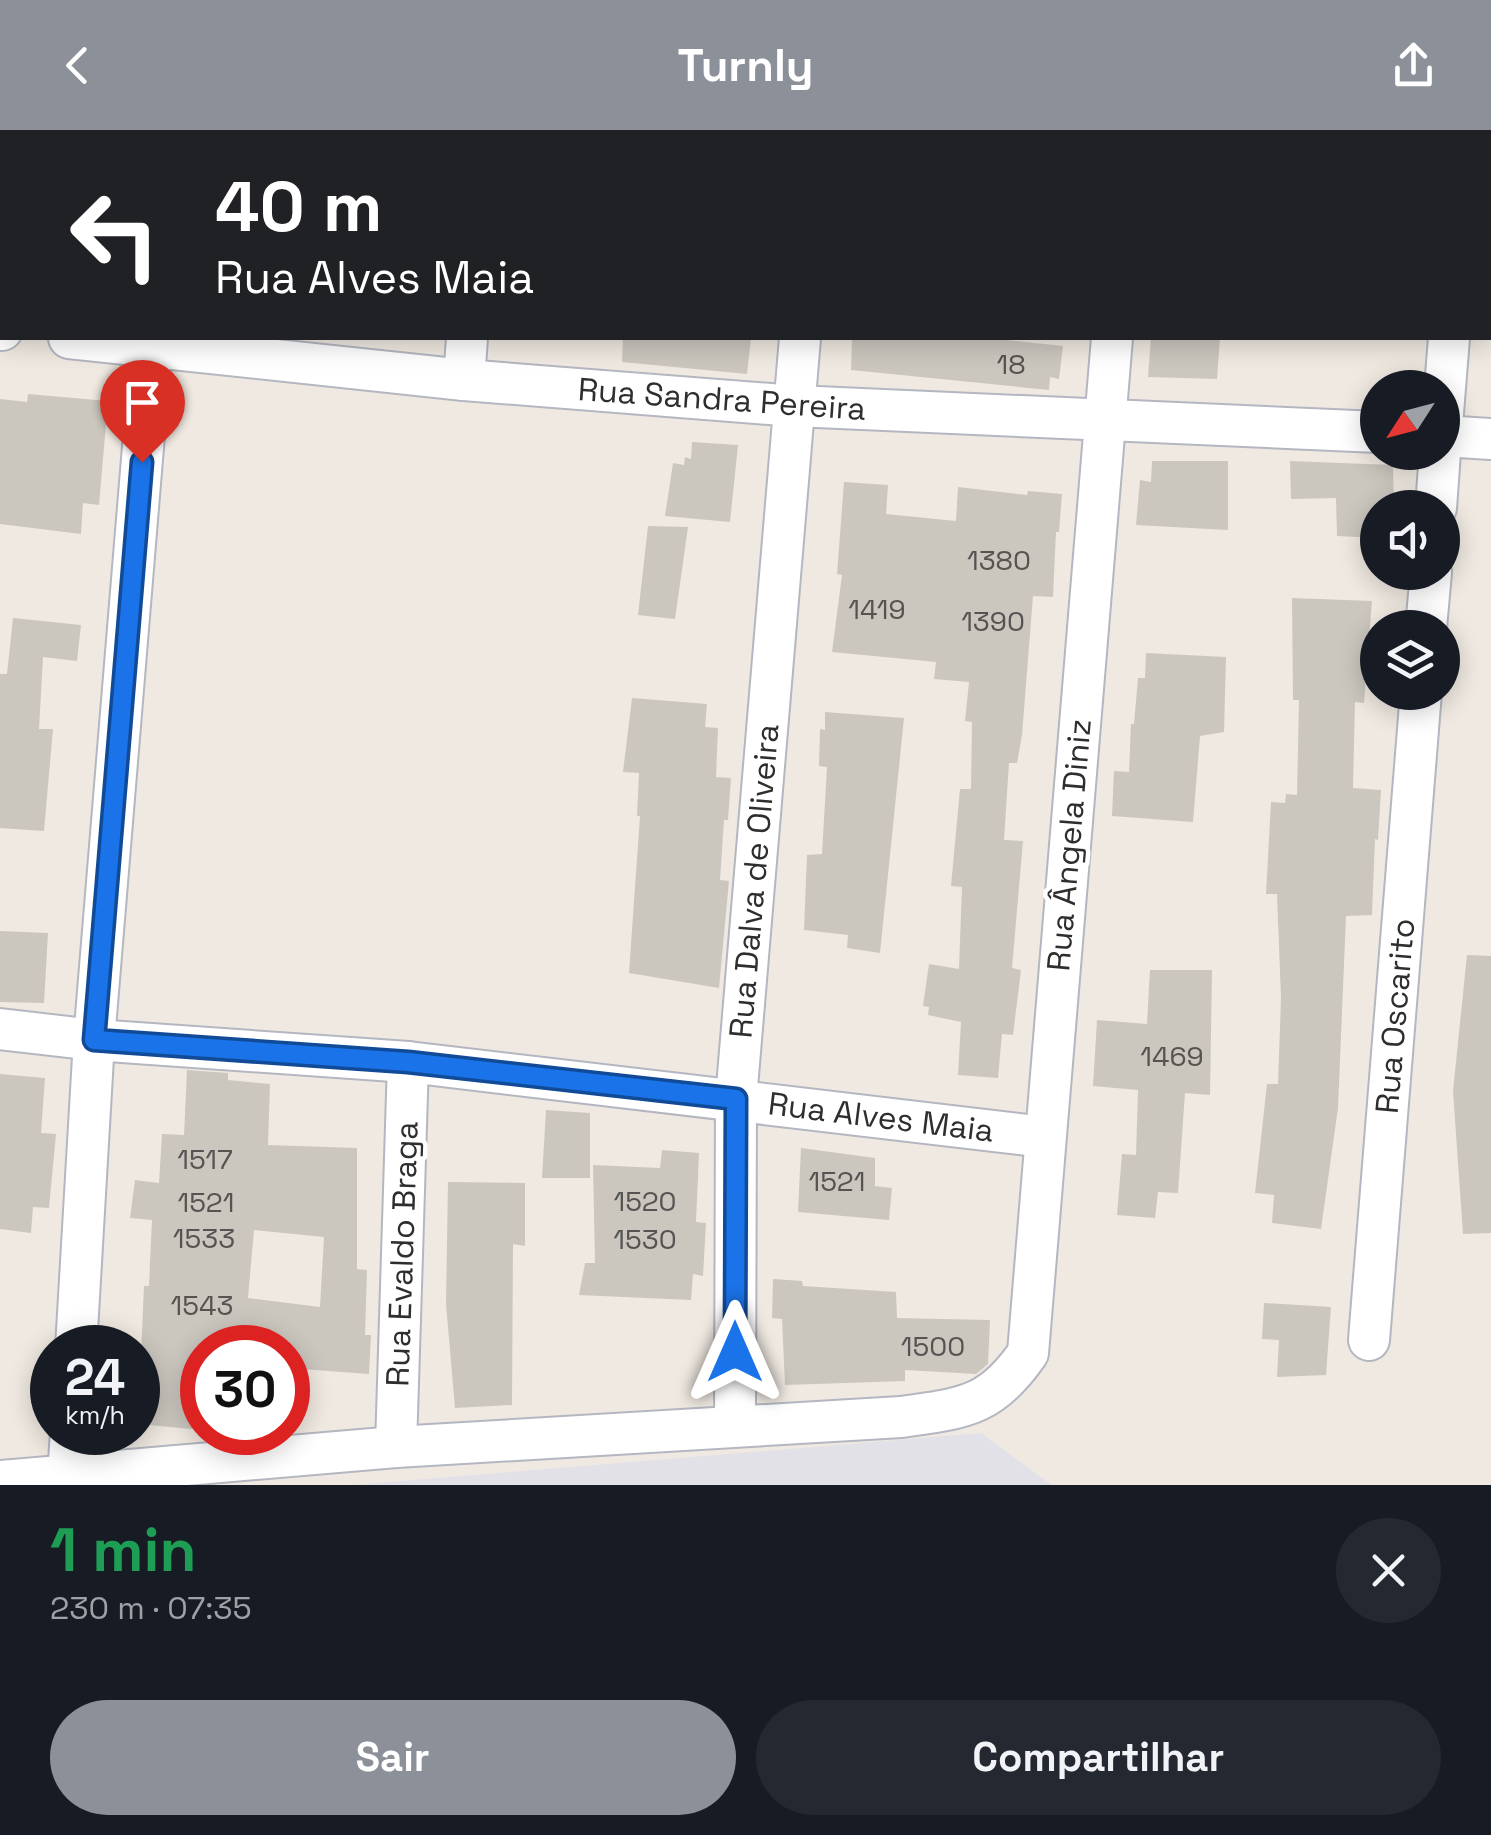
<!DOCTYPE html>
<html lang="pt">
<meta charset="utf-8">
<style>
:root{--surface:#171b24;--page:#242831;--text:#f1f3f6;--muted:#9ea1a6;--accent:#8c9099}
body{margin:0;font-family:"Space Grotesk",sans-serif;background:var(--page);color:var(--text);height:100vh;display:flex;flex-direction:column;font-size:38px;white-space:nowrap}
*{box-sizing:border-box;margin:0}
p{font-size:32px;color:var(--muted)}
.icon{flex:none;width:55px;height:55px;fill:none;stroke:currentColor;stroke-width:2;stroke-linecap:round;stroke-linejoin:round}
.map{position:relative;height:1355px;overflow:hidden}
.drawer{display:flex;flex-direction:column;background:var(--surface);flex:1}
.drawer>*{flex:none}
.top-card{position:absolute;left:0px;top:0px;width:1492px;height:210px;box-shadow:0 5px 25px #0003;background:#202124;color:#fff;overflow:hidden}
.needle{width:65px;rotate:234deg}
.buttons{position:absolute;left:1360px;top:240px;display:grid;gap:20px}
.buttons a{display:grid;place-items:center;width:100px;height:100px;border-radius:50%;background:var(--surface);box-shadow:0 5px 25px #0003;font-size:50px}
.speed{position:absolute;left:30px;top:1195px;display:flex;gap:20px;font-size:50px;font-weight:700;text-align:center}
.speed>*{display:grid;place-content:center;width:130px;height:130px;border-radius:50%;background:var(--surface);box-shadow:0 5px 25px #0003;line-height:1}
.speed small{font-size:25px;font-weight:400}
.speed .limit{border:15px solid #d22;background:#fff;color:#111}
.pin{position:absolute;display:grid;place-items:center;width:85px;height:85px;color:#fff;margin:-102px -42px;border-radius:50% 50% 50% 0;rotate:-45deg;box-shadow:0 0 10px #0007}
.pin .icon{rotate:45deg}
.me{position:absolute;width:110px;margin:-55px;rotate:0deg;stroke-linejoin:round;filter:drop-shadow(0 0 8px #0008)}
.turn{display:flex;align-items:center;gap:35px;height:210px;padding:0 50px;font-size:45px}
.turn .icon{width:130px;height:130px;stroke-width:2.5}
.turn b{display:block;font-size:70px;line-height:85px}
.round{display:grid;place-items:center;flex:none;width:105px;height:105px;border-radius:52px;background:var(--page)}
.summary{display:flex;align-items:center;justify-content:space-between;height:170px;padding:0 50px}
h1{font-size:60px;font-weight:600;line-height:75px;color:#1e9e55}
.primary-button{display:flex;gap:20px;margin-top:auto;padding:20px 50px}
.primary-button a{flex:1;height:115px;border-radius:60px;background:var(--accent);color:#fff;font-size:40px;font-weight:600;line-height:115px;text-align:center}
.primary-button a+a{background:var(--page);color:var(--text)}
header{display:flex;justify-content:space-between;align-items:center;height:130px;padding:0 50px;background:var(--accent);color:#fff;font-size:45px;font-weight:600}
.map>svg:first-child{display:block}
.industrial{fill:#e3e1e8}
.building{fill:#cbc7bf;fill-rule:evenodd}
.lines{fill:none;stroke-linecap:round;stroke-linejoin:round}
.minor-casing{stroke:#b4b7c1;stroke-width:44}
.minor{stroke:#fff;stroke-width:40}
.route-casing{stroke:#114b97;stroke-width:25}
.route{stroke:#1a73e8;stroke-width:18}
.labels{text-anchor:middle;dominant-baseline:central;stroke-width:9;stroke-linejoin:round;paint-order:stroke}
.number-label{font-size:28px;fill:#555452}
.street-label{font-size:32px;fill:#2e2e2e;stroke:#fff}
</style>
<header><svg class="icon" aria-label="back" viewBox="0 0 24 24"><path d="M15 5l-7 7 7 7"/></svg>Turnly<svg class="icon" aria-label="share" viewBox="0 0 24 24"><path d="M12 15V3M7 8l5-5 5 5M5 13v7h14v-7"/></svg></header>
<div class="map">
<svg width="1491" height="1355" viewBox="0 0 1491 1355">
<rect width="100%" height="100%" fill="#efe9e1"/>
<polygon class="industrial" points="981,1303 1052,1355 353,1355"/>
<g class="building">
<polygon points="623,208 751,208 747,244 622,232"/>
<polygon points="852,208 989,208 1063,216 1059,249 1050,247 1049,260 851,240"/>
<polygon points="1151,208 1220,208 1217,249 1148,247"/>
<polygon points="28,264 108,271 99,375 83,373 81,404 0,394 0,269 27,272"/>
<polygon points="692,312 738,315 730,392 665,386 673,333 684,335 685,327 691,329"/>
<polygon points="1152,331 1228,331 1228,400 1136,395 1140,350 1151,352"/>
<polygon points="1290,331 1393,335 1394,378 1378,378 1378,408 1337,406 1336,368 1291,369"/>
<polygon points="844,352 888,355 886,384 956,391 958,357 1027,365 1028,361 1062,364 1059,402 1056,402 1053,467 1033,466 1022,605 1017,633 1009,633 1004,710 1023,711 1012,838 1021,840 1013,905 1002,904 998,948 958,945 961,892 928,885 929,877 923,876 929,834 959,839 962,757 951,756 960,659 971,659 972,592 965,591 969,552 934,549 936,532 832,522 842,445 837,444"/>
<polygon points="648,396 688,397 675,489 638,485"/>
<polygon points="1292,468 1372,471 1364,573 1355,572 1353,658 1381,660 1378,710 1375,709 1372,785 1346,786 1338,978 1321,1099 1272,1093 1274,1065 1255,1063 1267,954 1278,954 1281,868 1277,764 1266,764 1271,672 1285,673 1286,664 1297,665 1299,570 1293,570"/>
<polygon points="13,488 81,495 77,531 43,527 39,599 53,599 44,701 0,698 0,544 7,544"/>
<polygon points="1146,523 1226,527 1224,602 1200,606 1193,692 1112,686 1114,641 1129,642 1131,594 1134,594 1138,548 1145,548"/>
<polygon points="632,568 707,574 705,597 718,598 716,647 731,648 728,690 724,690 720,750 729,751 719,858 629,843 640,686 637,686 639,643 623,642"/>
<polygon points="825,582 904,588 880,823 847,818 848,805 804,800 807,725 822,724 827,637 819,636 820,599 825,600"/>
<polygon points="0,801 48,803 44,873 0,872"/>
<polygon points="1467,825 1491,826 1491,1103 1463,1104 1453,961"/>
<polygon points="1150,840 1212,840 1210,965 1185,963 1178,1063 1158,1062 1155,1088 1117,1085 1122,1024 1136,1025 1138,960 1093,956 1097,890 1147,894"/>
<path d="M187,940L228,943V950L270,954L268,1015L357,1018V1139L367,1140L365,1205H371L369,1244L288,1238V1218H202V1300L138,1294L144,1156H149L152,1090L130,1088L135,1050L159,1053L162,1004L184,1005ZM254,1100L324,1107L320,1177L248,1168Z"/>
<polygon points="0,944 45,948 41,1003 56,1004 49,1078 33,1077 31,1103 0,1099"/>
<polygon points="546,980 590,983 590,1048 542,1048"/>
<polygon points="801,1018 875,1028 875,1056 892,1058 889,1090 798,1082"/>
<polygon points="662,1020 699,1023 696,1092 706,1093 703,1146 693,1144 691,1170 579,1165 585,1133 595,1133 593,1035 660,1038"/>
<polygon points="448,1052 525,1053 525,1116 513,1114 512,1275 455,1278 446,1174"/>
<polygon points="773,1149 802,1151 803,1156 896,1162 897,1188 990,1190 988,1234 976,1244 905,1240 905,1251 785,1255 782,1189 772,1188"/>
<polygon points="1264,1173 1331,1177 1326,1245 1277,1247 1279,1210 1262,1209"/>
</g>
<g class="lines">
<defs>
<g id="minor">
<polyline points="164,2 164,0"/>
<polyline points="481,2 481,0"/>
<polyline points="816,2 816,0"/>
<polyline points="1130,2 1130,0"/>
<polyline points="1465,2 1465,0"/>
<polyline points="0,200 2,200"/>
<polyline points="69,208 464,250 795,276 1378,302"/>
<polyline points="464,250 467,208"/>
<polyline points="1442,295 1449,208"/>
<polyline points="1442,306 1491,309"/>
<polyline points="1436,378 1440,322"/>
<polyline points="1426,498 1431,442"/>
<polyline points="0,899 94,910 408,932 1044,1007"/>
<polyline points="1369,1210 1421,562"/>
<polyline points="76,1218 94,910 152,208"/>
<polyline points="735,1295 736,969 800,208"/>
<polyline points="396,1317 408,932"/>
<polyline points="68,1346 71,1302"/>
<path d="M0,1351L396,1317L901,1287C963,1278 990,1278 1028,1223L1112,208"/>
</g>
</defs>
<use href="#minor" class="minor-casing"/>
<use href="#minor" class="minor"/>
</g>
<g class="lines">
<defs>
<polyline id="route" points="142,332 94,910 408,932 736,969 735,1222"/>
</defs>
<use href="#route" class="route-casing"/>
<use href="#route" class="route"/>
</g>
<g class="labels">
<g class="number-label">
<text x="1011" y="234">18</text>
<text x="999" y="430">1380</text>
<text x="877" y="479">1419</text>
<text x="993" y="491">1390</text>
<text x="1172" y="926">1469</text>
<text x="205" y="1029">1517</text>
<text x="837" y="1051">1521</text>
<text x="645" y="1071">1520</text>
<text x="206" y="1072">1521</text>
<text x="204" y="1108">1533</text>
<text x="645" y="1109">1530</text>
<text x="202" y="1175">1543</text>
<text x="933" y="1216">1500</text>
</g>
<g class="street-label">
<text transform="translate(722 269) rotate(4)">Rua Sandra Pereira</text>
<text transform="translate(1069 715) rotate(-85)">Rua Ângela Diniz</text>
<text transform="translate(754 751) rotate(-85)">Rua Dalva de Oliveira</text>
<text transform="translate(1395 886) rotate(-85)">Rua Oscarito</text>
<text transform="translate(881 987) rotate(7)">Rua Alves Maia</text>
<text transform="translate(402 1124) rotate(-88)">Rua Evaldo Braga</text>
</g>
</g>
</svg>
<div class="buttons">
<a><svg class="needle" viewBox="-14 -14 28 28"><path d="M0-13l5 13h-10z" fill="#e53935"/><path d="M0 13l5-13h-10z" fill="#9ea1a6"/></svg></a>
<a><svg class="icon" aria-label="sound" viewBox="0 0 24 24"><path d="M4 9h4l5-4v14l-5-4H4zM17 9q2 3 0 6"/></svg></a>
<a><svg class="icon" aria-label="layers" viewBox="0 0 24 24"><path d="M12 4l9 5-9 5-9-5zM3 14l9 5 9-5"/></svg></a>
</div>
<div class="speed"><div>24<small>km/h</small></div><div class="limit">30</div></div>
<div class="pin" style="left:142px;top:332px;background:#d93025"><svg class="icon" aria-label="arrive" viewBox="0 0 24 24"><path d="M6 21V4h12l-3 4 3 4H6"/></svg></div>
<svg class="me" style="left:735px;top:1222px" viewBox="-20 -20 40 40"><path d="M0-17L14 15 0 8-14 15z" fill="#1a73e8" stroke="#fff" stroke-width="4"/></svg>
<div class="top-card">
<div class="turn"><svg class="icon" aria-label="left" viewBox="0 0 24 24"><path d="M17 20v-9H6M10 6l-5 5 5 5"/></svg><div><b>40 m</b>Rua Alves Maia</div></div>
</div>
</div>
<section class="drawer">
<div class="summary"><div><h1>1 min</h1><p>230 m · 07:35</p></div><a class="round"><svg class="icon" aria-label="close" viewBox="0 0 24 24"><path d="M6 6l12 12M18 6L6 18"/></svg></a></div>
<div class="primary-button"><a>Sair</a><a>Compartilhar</a></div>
</section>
